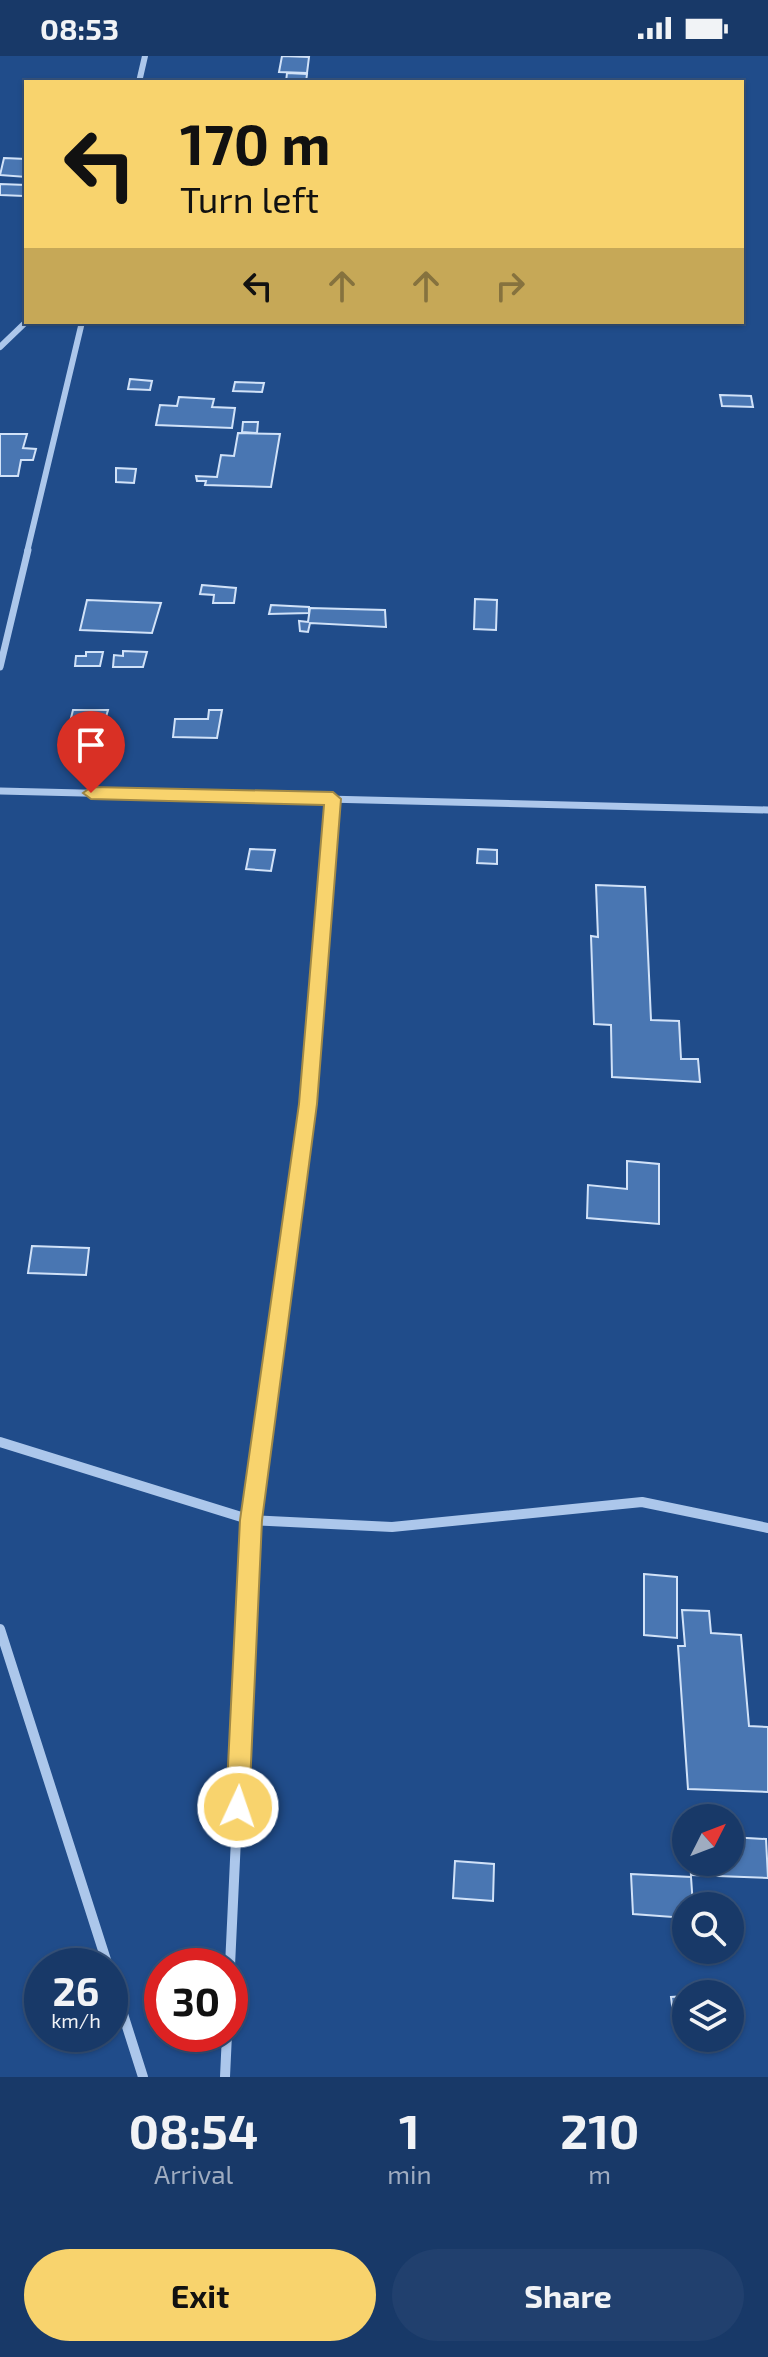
<!DOCTYPE html>
<style>
:root{--surface:#183968;--page:#21406e;--text:#f1f3f6;--muted:#9facc0;--line:#36537c;--accent:#f8d36d}
body{margin:0;font-family:"Exo 2",sans-serif;background:var(--page);color:var(--text);height:100vh;display:flex;flex-direction:column;font-size:30px;white-space:nowrap}
*{box-sizing:border-box;margin:0}
p{font-size:26px;color:var(--muted)}
.icon{flex:none;width:44px;height:44px;fill:none;stroke:currentColor;stroke-width:2;stroke-linecap:round;stroke-linejoin:round}
.map{position:relative;height:2021px;overflow:hidden}
.side{display:flex;flex-direction:column;background:var(--surface);flex:1}
.side>*{flex:none}
.top-card{position:absolute;left:24px;top:24px;width:720px;height:244px;border-radius:0px;box-shadow:0 2px 6px #0004,0 0 0 2px var(--line);background:#f8d36d;color:#111;overflow:hidden}
.needle{width:52px;rotate:48deg}
.buttons{position:absolute;left:672px;top:1748px;display:grid;gap:16px}
.buttons a{display:grid;place-items:center;width:72px;height:72px;border-radius:50%;background:var(--surface);box-shadow:0 2px 6px #0004,0 0 0 2px var(--line);font-size:40px}
.speed{position:absolute;left:24px;top:1892px;display:flex;gap:16px;font-size:40px;font-weight:700;text-align:center}
.speed>*{display:grid;place-content:center;width:104px;height:104px;border-radius:50%;background:var(--surface);box-shadow:0 2px 6px #0004,0 0 0 2px var(--line);line-height:1}
.speed small{font-size:20px;font-weight:400}
.speed .limit{border:12px solid #d22;background:#fff;color:#111}
.pin{position:absolute;display:grid;place-items:center;width:68px;height:68px;color:#fff;margin:-82px -34px;border-radius:50% 50% 50% 0;rotate:-45deg;box-shadow:0 0 8px #0007}
.pin .icon{rotate:45deg}
.me{position:absolute;width:88px;margin:-44px;rotate:3deg;stroke-linejoin:round;filter:drop-shadow(0 0 6px #0008)}
.turn{display:flex;align-items:center;gap:28px;height:168px;padding:0 24px;font-size:36px}
.turn .icon{width:104px;height:104px;stroke-width:2.5}
.turn b{display:block;font-size:56px;line-height:68px}
.lanes{display:flex;align-items:center;height:76px;padding:0 24px;background:#0003;justify-content:center;gap:40px;direction:ltr}
.lanes .off{opacity:.35}
.eta{display:flex;justify-content:space-evenly;align-items:center;height:136px;text-align:center}
.eta b{font-size:48px;font-weight:700;line-height:56px}
.button{display:flex;gap:16px;margin-top:auto;padding:16px 24px}
.button a{flex:1;height:92px;border-radius:48px;background:var(--accent);color:#111;font-size:32px;font-weight:700;line-height:92px;text-align:center}
.button a+a{background:var(--page);color:var(--text)}
.status{display:flex;justify-content:space-between;align-items:center;height:56px;padding:0 40px;background:var(--surface);direction:ltr}
.status svg{height:22px;fill:currentColor}
.map>svg:first-child{display:block}
.building{fill:#4976b2;stroke:#d1e2f8;stroke-width:2}
.lines{fill:none;stroke-linecap:round;stroke-linejoin:round}
.street-far2{stroke:#acc7eb;stroke-width:6}
.street-far1{stroke:#acc7eb;stroke-width:7}
.street{stroke:#acc7eb;stroke-width:10}
.route{fill:#f8d36d;stroke:#a18947;stroke-width:2}
</style>
<div class="status"><b>08:53</b><svg viewBox="0 0 49 12"><path d="M0 12V9h3v3zM5 12V6h3v6zM10 12V3h3v9zM15 12V0h3v12zM26 1h20v11H26zM47 4h2v5h-2z"/></svg></div>
<div class="map">
<svg width="768" height="2021" viewBox="0 0 768 2021">
<rect width="100%" height="100%" fill="#204c8a"/>
<g class="building">
<polygon points="282,0 309,1 307,17 279,16"/>
<polygon points="287,17 307,18 306,26 286,26"/>
<polygon points="4,102 26,103 26,121 0,119"/>
<polygon points="0,128 26,129 24,140 0,139"/>
<polygon points="130,323 152,325 150,334 128,333"/>
<polygon points="235,326 264,327 262,336 233,335"/>
<polygon points="720,339 751,340 753,351 722,350"/>
<polygon points="179,341 214,343 212,351 235,352 232,372 156,369 160,349 177,350"/>
<polygon points="243,366 258,366 257,377 242,376"/>
<polygon points="238,377 280,378 271,431 205,429 206,425 197,425 196,420 217,421 221,399 234,400"/>
<polygon points="0,378 27,378 23,392 36,393 33,404 21,404 18,420 0,420"/>
<polygon points="116,412 136,413 134,427 116,426"/>
<polygon points="202,529 236,532 234,547 213,547 214,539 200,538"/>
<polygon points="475,543 497,544 496,574 474,573"/>
<polygon points="87,544 161,547 152,577 80,574"/>
<polygon points="271,549 309,551 309,557 269,558"/>
<polygon points="310,552 385,554 386,571 310,567 308,576 300,575 299,565 308,566"/>
<polygon points="123,595 147,596 143,611 113,611 114,599 123,600"/>
<polygon points="86,596 103,596 100,610 75,610 76,600 86,600"/>
<polygon points="73,654 108,654 101,678 67,678"/>
<polygon points="209,654 222,654 217,682 173,681 175,663 208,663"/>
<polygon points="250,793 275,794 271,815 246,813"/>
<polygon points="478,793 497,794 497,808 477,807"/>
<polygon points="596,829 645,831 651,964 679,965 681,1003 698,1003 700,1026 612,1021 611,969 594,968 591,880 598,881"/>
<polygon points="627,1105 659,1108 659,1168 587,1162 588,1129 627,1133"/>
<polygon points="32,1190 89,1192 86,1219 28,1217"/>
<polygon points="644,1518 677,1521 677,1582 644,1579"/>
<polygon points="682,1554 709,1555 711,1577 741,1579 749,1670 768,1671 768,1736 688,1733 678,1590 685,1590"/>
<polygon points="730,1781 766,1783 768,1822 691,1819 690,1806 730,1806"/>
<polygon points="455,1805 494,1808 493,1845 453,1842"/>
<polygon points="631,1818 691,1821 693,1850 686,1850 686,1862 633,1858"/>
<polygon points="686,1940 686,1973 675,1973 671,1941"/>
</g>
<g class="lines">
<g class="street-far2">
<polyline points="139,26 145,0"/>
<polyline points="0,291 26,266"/>
<polyline points="27,496 82,266"/>
</g>
<g class="street-far1">
<polyline points="0,611 28,494"/>
<polyline points="0,735 768,754"/>
<polyline points="294,1152 308,1048 333,743"/>
</g>
<g class="street">
<polyline points="0,1386 251,1464 392,1471 642,1446 768,1472"/>
<polyline points="0,1573 108,1910"/>
<polyline points="230,1910 251,1464 294,1150"/>
<polyline points="110,1917 143,2021"/>
<polyline points="225,2021 227,1978"/>
</g>
</g>
<polygon class="route" points="91,731 333,736 341,743 317,1048 262,1464 249,1751 246,1759 238,1763 229,1759 226,1751 240,1464 299,1048 324,749 91,743 83,737"/>
</svg>
<div class="buttons">
<a><svg class="needle" viewBox="-14 -14 28 28"><path d="M0-13l5 13h-10z" fill="#e53935"/><path d="M0 13l5-13h-10z" fill="#9facc0"/></svg></a>
<a><svg class="icon" aria-label="search" viewBox="0 0 24 24"><circle cx="10" cy="10" r="6"/><path d="M15 15l6 6"/></svg></a>
<a><svg class="icon" aria-label="layers" viewBox="0 0 24 24"><path d="M12 4l9 5-9 5-9-5zM3 14l9 5 9-5"/></svg></a>
</div>
<div class="speed"><div>26<small>km/h</small></div><div class="limit">30</div></div>
<div class="pin" style="left:91px;top:737px;background:#d93025"><svg class="icon" aria-label="arrive" viewBox="0 0 24 24"><path d="M6 21V4h12l-3 4 3 4H6"/></svg></div>
<svg class="me" style="left:238px;top:1751px" viewBox="-20 -20 40 40"><circle r="17" fill="#f8d36d" stroke="#fff" stroke-width="3"/><path d="M0-11L8 9 0 5-8 9z" fill="#fff"/></svg>
<div class="top-card">
<div class="turn"><svg class="icon" aria-label="left" viewBox="0 0 24 24"><path d="M17 20v-9H6M10 6l-5 5 5 5"/></svg><div><b>170 m</b>Turn left</div></div>
<div class="lanes"><svg class="icon" aria-label="left" viewBox="0 0 24 24"><path d="M17 20v-9H6M10 6l-5 5 5 5"/></svg><svg class="icon off" aria-label="ahead" viewBox="0 0 24 24"><path d="M12 20V5M6 11l6-6 6 6"/></svg><svg class="icon off" aria-label="ahead" viewBox="0 0 24 24"><path d="M12 20V5M6 11l6-6 6 6"/></svg><svg class="icon off" aria-label="right" viewBox="0 0 24 24"><path d="M7 20v-9h11M14 6l5 5-5 5"/></svg></div>
</div>
</div>
<section class="side">
<div class="eta">
<div><b>08:54</b><p>Arrival</p></div>
<div><b>1</b><p>min</p></div>
<div><b>210</b><p>m</p></div>
</div>
<div class="button"><a>Exit</a><a>Share</a></div>
</section>
